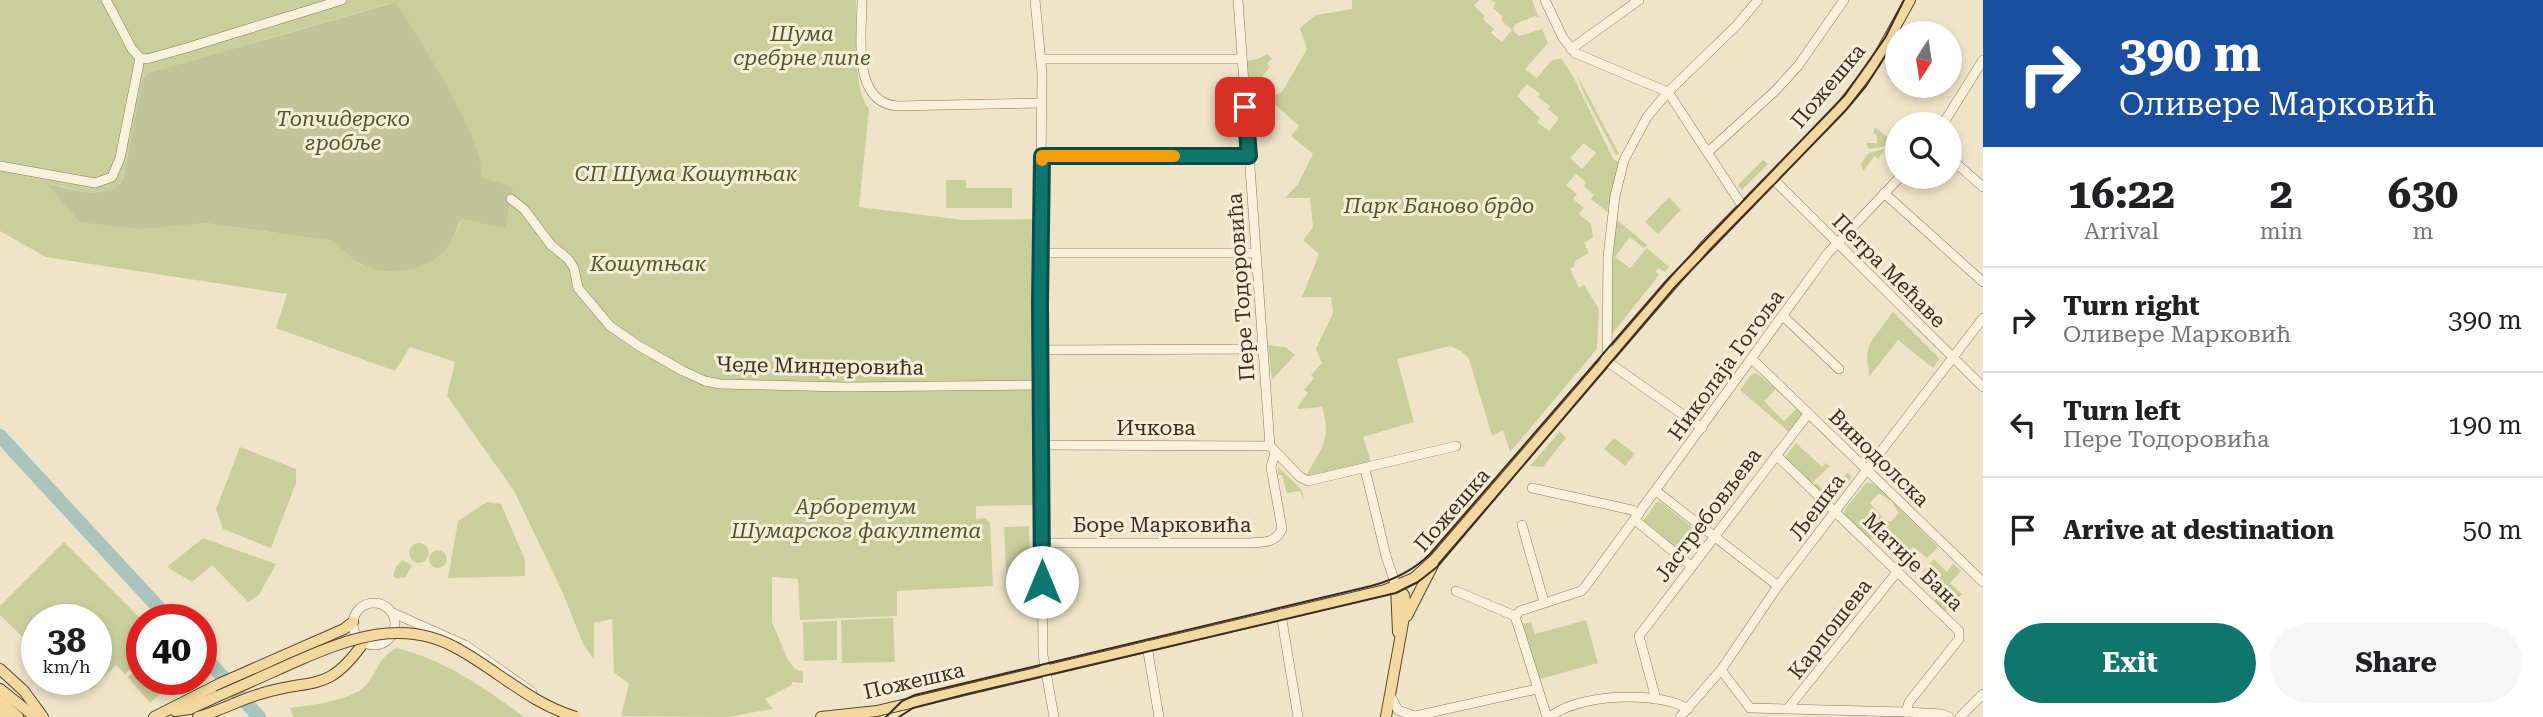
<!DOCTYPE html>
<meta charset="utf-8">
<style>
:root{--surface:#fff;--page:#f6f6f6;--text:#202124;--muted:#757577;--line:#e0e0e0;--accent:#0f766e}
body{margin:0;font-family:"Roboto Serif",serif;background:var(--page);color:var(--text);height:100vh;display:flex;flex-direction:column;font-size:26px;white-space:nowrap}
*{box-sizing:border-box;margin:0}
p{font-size:23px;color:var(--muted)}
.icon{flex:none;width:38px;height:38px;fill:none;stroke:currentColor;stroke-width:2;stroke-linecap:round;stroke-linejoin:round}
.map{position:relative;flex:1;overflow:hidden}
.sheet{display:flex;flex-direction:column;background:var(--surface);width:560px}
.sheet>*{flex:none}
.hud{background:#1a4fa0;color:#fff;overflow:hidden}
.needle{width:46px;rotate:192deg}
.controls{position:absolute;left:1885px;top:21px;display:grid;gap:14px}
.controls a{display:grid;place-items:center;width:77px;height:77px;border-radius:50%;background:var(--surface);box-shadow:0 4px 10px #0003;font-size:35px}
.speed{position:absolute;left:21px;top:604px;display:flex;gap:14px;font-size:35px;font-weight:700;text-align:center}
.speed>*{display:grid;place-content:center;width:91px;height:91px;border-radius:50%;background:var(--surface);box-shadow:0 4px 10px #0003;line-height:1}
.speed small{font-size:18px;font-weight:400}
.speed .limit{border:10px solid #d22;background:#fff;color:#111}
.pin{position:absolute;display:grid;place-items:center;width:60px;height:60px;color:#fff;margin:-30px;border-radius:14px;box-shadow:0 4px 10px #0006}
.me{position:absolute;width:77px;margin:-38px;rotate:0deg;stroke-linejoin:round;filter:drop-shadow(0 0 5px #0008)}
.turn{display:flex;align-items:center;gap:24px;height:147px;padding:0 21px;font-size:32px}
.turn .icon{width:91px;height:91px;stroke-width:2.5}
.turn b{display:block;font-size:49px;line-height:60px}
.eta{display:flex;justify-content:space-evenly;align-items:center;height:119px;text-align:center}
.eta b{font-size:42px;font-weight:700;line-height:49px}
.primary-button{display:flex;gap:14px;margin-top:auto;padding:14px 21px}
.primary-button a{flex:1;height:80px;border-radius:42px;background:var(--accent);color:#fff;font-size:28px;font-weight:700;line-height:80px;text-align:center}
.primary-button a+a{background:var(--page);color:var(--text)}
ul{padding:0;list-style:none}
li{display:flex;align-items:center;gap:21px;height:105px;padding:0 21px;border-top:2px solid var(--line)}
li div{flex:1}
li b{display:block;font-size:26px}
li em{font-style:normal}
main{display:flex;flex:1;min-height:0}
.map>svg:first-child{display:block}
.green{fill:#c9cf9b;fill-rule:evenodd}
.cemetery{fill:#bfc49a}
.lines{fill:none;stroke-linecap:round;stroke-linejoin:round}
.river{stroke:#a9c4bc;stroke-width:14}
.minor-casing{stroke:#8d765c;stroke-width:10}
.major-casing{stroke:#5b4430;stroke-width:12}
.minor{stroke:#faf1dc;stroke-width:9}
.major{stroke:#f3d9a0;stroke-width:10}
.tram{stroke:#3d2e20;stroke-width:2}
.major-bridge-casing{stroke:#5b4430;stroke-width:12;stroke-linecap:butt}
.major-bridge{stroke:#f3d9a0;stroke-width:10}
.route-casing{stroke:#0a4d48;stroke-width:18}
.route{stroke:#0f766e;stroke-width:12}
.slow{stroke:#f59e0b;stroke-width:12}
.labels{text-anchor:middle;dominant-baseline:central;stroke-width:6;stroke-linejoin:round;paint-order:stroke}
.park-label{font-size:21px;font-style:italic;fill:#4d5a26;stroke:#f7eed8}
.street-label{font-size:21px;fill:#3d2e20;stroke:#f7eed8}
</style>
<main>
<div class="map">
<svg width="1983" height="717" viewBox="0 0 1983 717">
<rect width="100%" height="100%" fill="#f0e4c8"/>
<g class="green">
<path d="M0,0H856C857,27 852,89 869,109L859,207L964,220L1033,219L1034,505L976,506V519L985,518L990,522L993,586L897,591V616L800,620L798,579L772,577V622L788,660L795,669L803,672V683L792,682V685L765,699L773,709L728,717L621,716L629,684L614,672L612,619L594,623V659L584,646L562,591L514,491L447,396L455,362L410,347L395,371L276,328L287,294L46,257L0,231ZM395,2L447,87L467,126L482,177L513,189L462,219L451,243L400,271L361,265L346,254L335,241L205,223H186L48,184C71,187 106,204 123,180L142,82L148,73Z"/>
<path d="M1352,0H1479L1474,6L1485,16L1483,19L1494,29L1491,33L1502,42L1512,30L1501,20L1503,17L1493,8L1496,3L1491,0H1532L1539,18L1535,16L1515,24L1513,30L1519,36L1542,29L1548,43L1525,69L1537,78L1551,61L1561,58L1574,78L1613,159L1619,162L1607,212L1591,199L1594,195L1584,186L1586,182L1576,174L1566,185L1577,194L1573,199L1584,208L1579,214L1591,224L1593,237L1584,243L1589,253L1575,261L1574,266L1570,269L1579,288L1584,285L1599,309L1597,349L1510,452L1503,430L1492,436L1469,359L1461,351L1450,346L1397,359L1414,422L1363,437L1371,462L1306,476C1321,448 1332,440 1322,407L1298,409V406L1308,393L1304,390L1314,378L1311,375L1322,363L1316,349L1333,313L1331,297H1302L1319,254L1303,240L1313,227L1310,198H1285L1298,184L1313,154L1291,136L1299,126L1267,97L1249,101L1246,61L1258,59L1267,54L1272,58L1267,64L1270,67L1258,81L1270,96L1268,98L1282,92L1307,49L1300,28L1316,15L1352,9ZM1527,84L1540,94L1538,97L1550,106L1548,109L1559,118L1549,131L1537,122L1540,118L1517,96ZM1584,143L1596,153L1582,169L1570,158Z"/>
<polygon points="1577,75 1619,154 1616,155 1584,94"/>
<polygon points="1875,127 1891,140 1886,146 1869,149 1866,143 1877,143 1877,135 1873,133"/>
<polygon points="1885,149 1878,159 1875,156 1863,171 1861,164 1868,153"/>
<polygon points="1763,160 1768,164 1742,190 1738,185"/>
<polygon points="946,180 966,180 966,188 1012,188 1012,208 946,208"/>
<polygon points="1669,197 1681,210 1658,234 1645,222"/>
<polygon points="1615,218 1647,245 1644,248 1630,237 1615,257 1630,268 1647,248 1669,267 1665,272 1658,268 1656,272 1659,275 1612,334 1611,254"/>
<polygon points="1893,312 1940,359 1933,368 1898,340 1869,377 1867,354 1870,343"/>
<polygon points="1268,345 1285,347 1295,355 1272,380"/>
<polygon points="1756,373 1776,389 1764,401 1784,421 1798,407 1804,414 1789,432 1740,390 1751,375"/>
<polygon points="1560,431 1566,438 1543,467 1530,466"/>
<polygon points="1614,438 1635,454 1625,466 1604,449"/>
<polygon points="1796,443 1822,467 1826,463 1830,466 1812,483 1784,459"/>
<polygon points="240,447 296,469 296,483 271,548 223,529 216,509"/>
<polygon points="1278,467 1302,490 1304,500 1300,491 1287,493 1282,475 1278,475"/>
<polygon points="1848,472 1852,477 1832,504 1812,487 1816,483 1831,497 1846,479 1844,477"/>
<polygon points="1866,483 1872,483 1891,499 1890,501 1879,493 1870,503 1885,520 1890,522 1899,513 1893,504 1894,503 1938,547 1927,558 1913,547 1902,557 1878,534 1869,540 1844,515 1845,509"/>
<polygon points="487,502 501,504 525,560 525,576 448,578 458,521"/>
<polygon points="1657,502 1662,503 1693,528 1677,549 1642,522"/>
<polygon points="1029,526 1031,597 1013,597 1013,586 1007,586 1004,527"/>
<polygon points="203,538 276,564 259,595 248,602 212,565 192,582 167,567"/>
<polygon points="64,542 142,620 142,659 125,674 116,665 91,690 80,679 96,679 96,620 37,620 37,651 0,615 0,606"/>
<circle cx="419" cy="553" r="10"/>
<circle cx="438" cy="559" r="9"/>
<polygon points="1934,559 1947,572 1953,564 1961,571 1950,583 1962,594 1943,614 1933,603 1942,592 1922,572"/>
<polygon points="402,560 412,565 406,577 397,579 393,576 396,567"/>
<polygon points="893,618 895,662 842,663 841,620"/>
<polygon points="1586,620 1598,663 1540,679 1523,624 1531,622 1535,634"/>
<polygon points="837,621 837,660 804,661 803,622"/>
<path d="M397,648C447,661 483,687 524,717H293L290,708C311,705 350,701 365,686C378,672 378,657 397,648Z"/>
<polygon points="142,664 142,679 181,679 165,694 162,692 150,703 128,677"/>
</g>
<path class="cemetery" d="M396,2C419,41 483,134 482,177L513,188L505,228L462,219C456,227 455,237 450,244C432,271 388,279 359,263C349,258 342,249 334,241L205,223L139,229L80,222L47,184C70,188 107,203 123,180L142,81L148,73Z"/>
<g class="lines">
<g class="river">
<polyline points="0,436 170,620"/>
<polyline points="201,653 259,717"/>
</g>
<defs>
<g id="minor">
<polyline points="106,0 132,49 140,58"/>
<path d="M862,0C862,34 851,102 897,106L1042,103"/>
<polyline points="1035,0 1042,73 1040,259 1043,655 1054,717"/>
<polyline points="1238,0 1270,446 1300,477 1308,481 1456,446"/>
<polyline points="1545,0 1563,38 1575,53 1668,92 1743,207"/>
<polyline points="1571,49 1639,0"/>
<polyline points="140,58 147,59 186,48 342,0"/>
<polyline points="1041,59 1242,59"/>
<polyline points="1943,124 1983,60"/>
<polyline points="1708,152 1775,91 1798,66 1844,0"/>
<polyline points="1042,156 1249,156"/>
<polyline points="1950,158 1983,187"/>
<polyline points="0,166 95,183 112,177 120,158 140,58"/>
<polyline points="1772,178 1983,387"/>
<polyline points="1884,193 1983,282"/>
<polyline points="511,199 524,209 551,245 568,259 574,268 578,288 610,326 639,346 683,371 705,381 720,384 845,387 1041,385"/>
<polyline points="1040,253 1255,253"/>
<polyline points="1783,316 1839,369"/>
<polyline points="1040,350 1262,349"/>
<polyline points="1607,358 1608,256 1615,196 1624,160 1647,117 1668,92 1737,25 1758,0"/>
<polyline points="1752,359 1983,582"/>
<polyline points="1605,360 1702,428"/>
<polyline points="1042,445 1270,446"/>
<polyline points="1776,455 1959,631 1959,639 1909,702 1906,712"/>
<polyline points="1365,469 1386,556 1396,586"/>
<polyline points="1532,488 1632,510 1639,514"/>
<polyline points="1656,491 1778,586"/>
<polyline points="1635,520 1691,566"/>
<polyline points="1522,525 1544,602"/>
<path d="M1042,543H1244C1259,542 1275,545 1282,529L1271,467L1275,453"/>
<polyline points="1456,591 1515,616"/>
<circle cx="374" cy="624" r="21"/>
<polyline points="391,612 465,645 532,692"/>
<polyline points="1281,614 1298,717"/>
<polyline points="1515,616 1520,611 1581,591 1585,587 1828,253 1900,177"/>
<polyline points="1515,616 1547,717"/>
<polyline points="1147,646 1159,717"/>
<polyline points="1721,670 1750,708 1906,712 1942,714 1949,717"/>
<polyline points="1390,695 1398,710 1414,716"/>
<polyline points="1656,699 1639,636 1808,414"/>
<polyline points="1789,707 1897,572"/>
<polyline points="1411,717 1537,689"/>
<path d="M1550,717C1577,694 1658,690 1688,709"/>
<polyline points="1680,717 1721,670 1778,586 1983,318"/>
<polyline points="1960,717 1983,694"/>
</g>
<g id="major">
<polyline points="1396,586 1398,632"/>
<polyline points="1407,616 1433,565"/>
<polyline points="0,669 24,691 43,717"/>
<polyline points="0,689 35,717"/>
<polyline points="0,701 18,717"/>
<polyline points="175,711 190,709 218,696"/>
<polyline points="0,712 6,717"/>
<polyline points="154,717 221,683 344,629 353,622"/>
<path d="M198,717C220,711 239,700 260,694C313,677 327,695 364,642"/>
<polyline points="821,717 877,711 1385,590 1414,578 1435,559 1706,245 1839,110 1875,63 1910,0"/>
<polyline points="1386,717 1406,606 1404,595 1396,586"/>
</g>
</defs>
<use href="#minor" class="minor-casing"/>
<use href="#major" class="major-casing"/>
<use href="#minor" class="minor"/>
<use href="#major" class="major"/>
<g class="tram">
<path d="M886,717L902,701L915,695L1371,586C1394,580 1413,571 1430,554L1667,280L1845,95L1885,38L1904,0"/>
<polyline points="899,717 913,708 967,694 1396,593 1418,582 1437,567 1675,287 1846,110 1866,86 1887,53"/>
</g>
<defs>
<path id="major-bridge" d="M218,696C244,685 270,673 297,661C350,638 405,617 460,650C499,672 532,704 576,717"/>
</defs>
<use href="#major-bridge" class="major-bridge-casing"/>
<use href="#major-bridge" class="major-bridge"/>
</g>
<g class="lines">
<defs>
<polyline id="route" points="1042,582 1040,304 1042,156 1249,156 1245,107"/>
</defs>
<use href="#route" class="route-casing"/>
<use href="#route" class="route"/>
<polyline class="slow" points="1042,160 1042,156 1174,156"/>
</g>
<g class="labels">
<g class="park-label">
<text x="802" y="34">Шума<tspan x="802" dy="24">сребрне липе</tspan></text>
<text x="343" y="119">Топчидерско<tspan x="343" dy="24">гробље</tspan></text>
<text x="686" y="174">СП Шума Кошутњак</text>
<text x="1439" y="206">Парк Баново брдо</text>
<text x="648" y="264">Кошутњак</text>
<text x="856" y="507">Арборетум<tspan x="856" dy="24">Шумарског факултета</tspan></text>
</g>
<g class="street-label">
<text transform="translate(1828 86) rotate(-50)">Пожешка</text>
<text transform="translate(1889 271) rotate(45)">Петра Мећаве</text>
<text transform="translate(1241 287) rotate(-94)">Пере Тодоровића</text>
<text transform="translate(1726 365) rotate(-54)">Николаја Гогоља</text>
<text transform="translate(820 366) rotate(1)">Чеде Миндеровића</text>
<text x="1156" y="428">Ичкова</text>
<text transform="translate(1879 458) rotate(44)">Винодолска</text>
<text transform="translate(1817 507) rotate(-53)">Љешка</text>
<text transform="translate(1452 510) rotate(-49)">Пожешка</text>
<text transform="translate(1708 515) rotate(-53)">Јастребовљева</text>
<text x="1162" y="525">Боре Марковића</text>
<text transform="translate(1913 562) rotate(44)">Матије Бана</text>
<text transform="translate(1830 629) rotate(-52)">Карпошева</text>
<text transform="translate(914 681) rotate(-13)">Пожешка</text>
</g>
</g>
</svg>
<div class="controls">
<a><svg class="needle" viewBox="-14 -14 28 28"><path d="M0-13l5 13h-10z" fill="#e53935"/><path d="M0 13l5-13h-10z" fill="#757577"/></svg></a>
<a><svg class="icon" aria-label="search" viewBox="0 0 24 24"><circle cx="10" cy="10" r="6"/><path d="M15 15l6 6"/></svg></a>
</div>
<div class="speed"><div>38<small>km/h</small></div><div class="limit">40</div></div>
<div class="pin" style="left:1245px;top:107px;background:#d93025"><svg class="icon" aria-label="arrive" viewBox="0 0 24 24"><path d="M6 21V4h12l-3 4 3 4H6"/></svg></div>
<svg class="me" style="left:1042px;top:582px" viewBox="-20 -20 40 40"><circle r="19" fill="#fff"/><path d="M0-13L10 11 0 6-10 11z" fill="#0f766e"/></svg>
</div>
<section class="sheet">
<div class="hud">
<div class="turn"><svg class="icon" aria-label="right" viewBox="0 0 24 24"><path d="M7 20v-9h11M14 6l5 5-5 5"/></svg><div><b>390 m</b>Оливере Марковић</div></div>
</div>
<div class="eta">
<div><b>16:22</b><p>Arrival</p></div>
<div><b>2</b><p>min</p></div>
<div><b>630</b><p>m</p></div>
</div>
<ul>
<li><svg class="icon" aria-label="right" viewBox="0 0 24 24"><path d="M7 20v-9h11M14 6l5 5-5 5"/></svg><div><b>Turn right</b><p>Оливере Марковић</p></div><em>390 m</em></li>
<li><svg class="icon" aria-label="left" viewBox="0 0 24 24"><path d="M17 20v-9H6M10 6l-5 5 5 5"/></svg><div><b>Turn left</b><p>Пере Тодоровића</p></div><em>190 m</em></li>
<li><svg class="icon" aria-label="arrive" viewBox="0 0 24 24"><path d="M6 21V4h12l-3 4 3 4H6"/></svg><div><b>Arrive at destination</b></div><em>50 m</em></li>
</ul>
<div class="primary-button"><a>Exit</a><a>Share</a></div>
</section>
</main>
